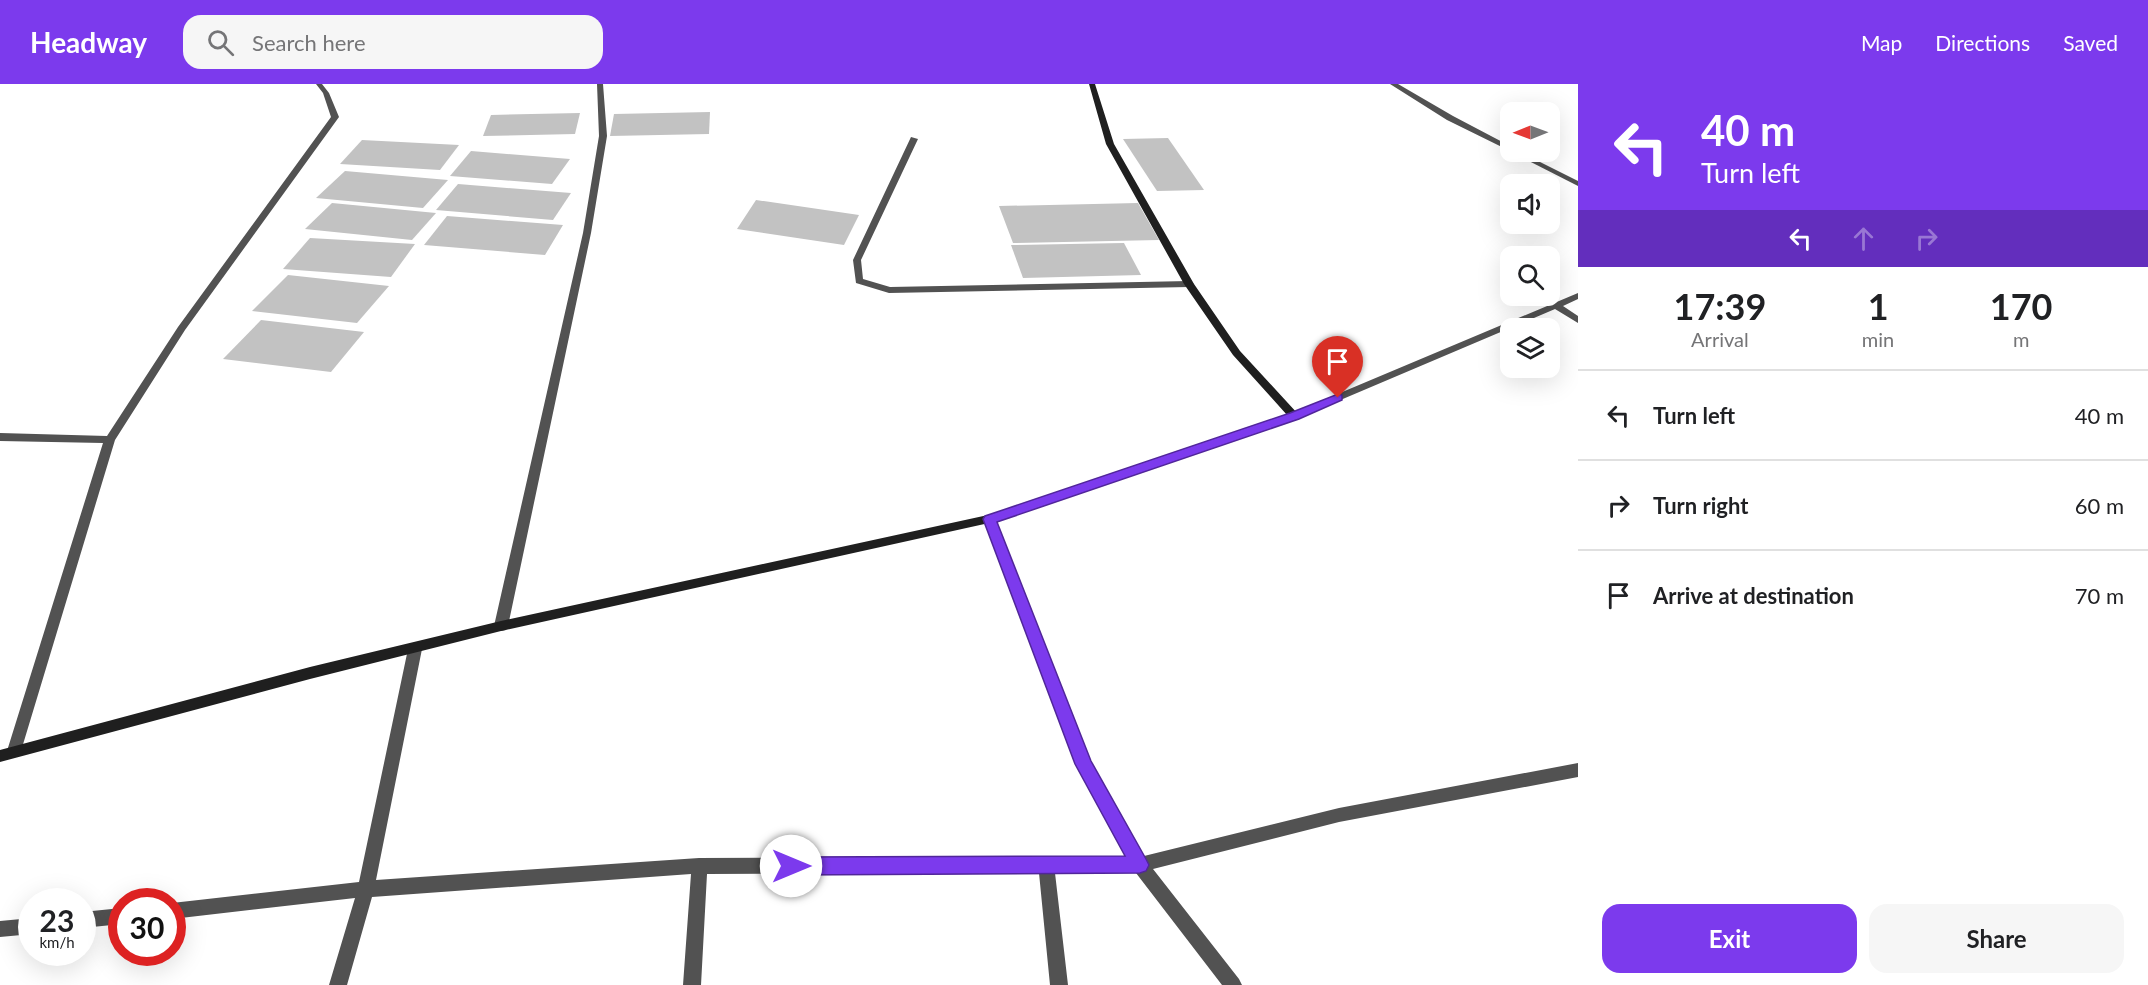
<!DOCTYPE html>
<style>
:root{--surface:#fff;--page:#f6f6f6;--text:#202124;--muted:#757577;--line:#e0e0e0;--accent:#7c3aed}
body{margin:0;font-family:Lato,sans-serif;background:var(--page);color:var(--text);height:100vh;display:flex;flex-direction:column;font-size:22px;white-space:nowrap}
*{box-sizing:border-box;margin:0}
p{font-size:20px;color:var(--muted)}
.icon{flex:none;width:33px;height:33px;fill:none;stroke:currentColor;stroke-width:2;stroke-linecap:round;stroke-linejoin:round}
.map{position:relative;flex:1;overflow:hidden}
.side{display:flex;flex-direction:column;background:var(--surface);width:570px}
.side>*{flex:none}
.top-card{background:#7c3aed;color:#fff;overflow:hidden}
.needle{width:39px;rotate:269deg}
.tools{position:absolute;left:1500px;top:18px;display:grid;gap:12px}
.tools a{display:grid;place-items:center;width:60px;height:60px;border-radius:12px;background:var(--surface);box-shadow:0 6px 24px #0002;font-size:30px}
.speed{position:absolute;left:18px;top:804px;display:flex;gap:12px;font-size:30px;font-weight:700;text-align:center}
.speed>*{display:grid;place-content:center;width:78px;height:78px;border-radius:50%;background:var(--surface);box-shadow:0 6px 24px #0002;line-height:1}
.speed small{font-size:15px;font-weight:400}
.speed .limit{border:9px solid #d22;background:#fff;color:#111}
.pin{position:absolute;display:grid;place-items:center;width:51px;height:51px;color:#fff;margin:-62px -26px;border-radius:50% 50% 50% 0;rotate:-45deg;box-shadow:0 0 6px #0007}
.pin .icon{rotate:45deg}
.me{position:absolute;width:66px;margin:-33px;rotate:90deg;stroke-linejoin:round;filter:drop-shadow(0 0 4px #0008)}
.turn{display:flex;align-items:center;gap:21px;height:126px;padding:0 24px;font-size:27px}
.turn .icon{width:78px;height:78px;stroke-width:2.5}
.turn b{display:block;font-size:42px;line-height:51px}
.lanes{display:flex;align-items:center;height:57px;padding:0 24px;background:#0003;justify-content:center;gap:30px;direction:ltr}
.lanes .off{opacity:.35}
.eta{display:flex;justify-content:space-evenly;align-items:center;height:102px;text-align:center}
.eta b{font-size:36px;font-weight:700;line-height:42px}
.button{display:flex;gap:12px;margin-top:auto;padding:12px 24px}
.button a{flex:1;height:69px;border-radius:18px;background:var(--accent);color:#fff;font-size:24px;font-weight:700;line-height:69px;text-align:center}
.button a+a{background:var(--page);color:var(--text)}
ul{padding:0;list-style:none}
li{display:flex;align-items:center;gap:18px;height:90px;padding:0 24px;border-top:2px solid var(--line)}
li div{flex:1}
li b{display:block;font-size:22px}
li em{font-style:normal}
header{display:flex;align-items:center;gap:36px;box-sizing:border-box;height:84px;padding:0 30px;background:var(--accent);color:#fff}
header strong{font-size:28px}
nav{display:flex;gap:33px;margin-inline-start:auto;font-size:21px}
.search{width:420px;height:54px;background:var(--page);display:flex;align-items:center;gap:15px;box-sizing:border-box;padding:0 21px;border-radius:18px;color:var(--muted);font-size:22px}
main{display:flex;flex:1;min-height:0}
.map>svg:first-child{display:block}
.building{fill:#c2c2c2}
.lines{fill:none;stroke-linecap:round;stroke-linejoin:round}
.street{fill:#525252;fill-rule:evenodd}
.secondary{fill:#1f1f1f;fill-rule:evenodd}
.route{fill:#7c3aed;stroke:#51269a;stroke-width:1.5}
</style>
<header>
<strong>Headway</strong>
<div class="search"><svg class="icon" aria-label="search" viewBox="0 0 24 24"><circle cx="10" cy="10" r="6"/><path d="M15 15l6 6"/></svg>Search here</div>
<nav><a>Map</a><a>Directions</a><a>Saved</a></nav>
</header>
<main>
<div class="map">
<svg width="1578" height="901" viewBox="0 0 1578 901">
<rect width="100%" height="100%" fill="#fff"/>
<g class="building">
<polygon points="710,28 709,50 610,52 614,30"/>
<polygon points="580,29 575,50 483,52 491,31"/>
<polygon points="1168,54 1204,106 1157,107 1123,55"/>
<polygon points="362,56 459,61 440,86 340,80"/>
<polygon points="471,67 570,75 552,100 450,92"/>
<polygon points="345,87 448,96 423,124 316,114"/>
<polygon points="458,100 571,109 553,136 436,126"/>
<polygon points="756,116 859,131 844,161 737,145"/>
<polygon points="332,119 436,129 412,156 305,145"/>
<polygon points="1138,119 1159,156 1013,159 999,122"/>
<polygon points="447,132 563,141 545,171 424,161"/>
<polygon points="310,154 415,160 391,193 283,185"/>
<polygon points="1124,159 1141,191 1023,194 1011,161"/>
<polygon points="288,191 389,202 357,239 252,227"/>
<polygon points="261,236 364,248 331,288 223,275"/>
</g>
<g class="lines">
<g class="street">
<polygon points="316,0 322,0 329,9 339,33 185,246 115,356 21,667 19,672 14,673 9,672 7,667 103,359 0,357 0,349 107,352 178,243 331,33 323,9"/>
<polygon points="597,0 603,0 607,52 591,149 508,542 506,546 501,547 496,546 494,542 583,149 599,52"/>
<polygon points="1390,0 1398,0 1453,32 1510,62 1510,67 1447,36"/>
<polygon points="911,53 918,55 861,176 863,195 890,203 1189,197 1194,200 1189,203 889,209 856,199 853,176"/>
<polygon points="1511,68 1520,68 1578,97 1578,102"/>
<polygon points="1578,209 1578,215 1563,222 1578,232 1578,239 1555,225 1298,334 1290,334 1289,332 1290,330"/>
<polygon points="989,431 995,435 1090,677 1144,772 1339,724 1578,679 1578,693 1339,738 1153,785 1239,895 1242,901 1222,901 1136,789 1055,789 1068,901 1050,901 1039,789 707,790 701,901 683,901 691,790 372,813 347,901 329,901 355,814 172,835 172,819 359,798 408,565 410,561 415,560 420,561 422,565 376,796 699,774 1127,773 1077,680 983,435"/>
<polygon points="122,824 122,840 82,844 82,828"/>
<polygon points="32,834 32,850 0,853 0,837"/>
</g>
<polygon class="secondary" points="1089,0 1095,0 1114,60 1194,200 1240,267 1298,330 1299,332 1298,334 989,439 501,547 310,595 0,678 0,666 310,583 501,537 988,431 1287,331 1233,271 1184,200 1106,60"/>
</g>
<polygon class="route" points="1338,310 1342,311 1342,316 1299,335 997,438 1091,677 1146,775 1149,781 1146,787 1140,789 791,791 785,788 782,782 785,776 791,773 1125,772 1075,680 983,435 985,432 1290,329"/>
</svg>
<div class="tools">
<a><svg class="needle" viewBox="-14 -14 28 28"><path d="M0-13l5 13h-10z" fill="#e53935"/><path d="M0 13l5-13h-10z" fill="#757577"/></svg></a>
<a><svg class="icon" aria-label="sound" viewBox="0 0 24 24"><path d="M4 9h4l5-4v14l-5-4H4zM17 9q2 3 0 6"/></svg></a>
<a><svg class="icon" aria-label="search" viewBox="0 0 24 24"><circle cx="10" cy="10" r="6"/><path d="M15 15l6 6"/></svg></a>
<a><svg class="icon" aria-label="layers" viewBox="0 0 24 24"><path d="M12 4l9 5-9 5-9-5zM3 14l9 5 9-5"/></svg></a>
</div>
<div class="speed"><div>23<small>km/h</small></div><div class="limit">30</div></div>
<div class="pin" style="left:1338px;top:314px;background:#d93025"><svg class="icon" aria-label="arrive" viewBox="0 0 24 24"><path d="M6 21V4h12l-3 4 3 4H6"/></svg></div>
<svg class="me" style="left:791px;top:782px" viewBox="-20 -20 40 40"><circle r="19" fill="#fff"/><path d="M0-13L10 11 0 6-10 11z" fill="#7c3aed"/></svg>
</div>
<section class="side">
<div class="top-card">
<div class="turn"><svg class="icon" aria-label="left" viewBox="0 0 24 24"><path d="M17 20v-9H6M10 6l-5 5 5 5"/></svg><div><b>40 m</b>Turn left</div></div>
<div class="lanes"><svg class="icon" aria-label="left" viewBox="0 0 24 24"><path d="M17 20v-9H6M10 6l-5 5 5 5"/></svg><svg class="icon off" aria-label="ahead" viewBox="0 0 24 24"><path d="M12 20V5M6 11l6-6 6 6"/></svg><svg class="icon off" aria-label="right" viewBox="0 0 24 24"><path d="M7 20v-9h11M14 6l5 5-5 5"/></svg></div>
</div>
<div class="eta">
<div><b>17:39</b><p>Arrival</p></div>
<div><b>1</b><p>min</p></div>
<div><b>170</b><p>m</p></div>
</div>
<ul>
<li><svg class="icon" aria-label="left" viewBox="0 0 24 24"><path d="M17 20v-9H6M10 6l-5 5 5 5"/></svg><div><b>Turn left</b></div><em>40 m</em></li>
<li><svg class="icon" aria-label="right" viewBox="0 0 24 24"><path d="M7 20v-9h11M14 6l5 5-5 5"/></svg><div><b>Turn right</b></div><em>60 m</em></li>
<li><svg class="icon" aria-label="arrive" viewBox="0 0 24 24"><path d="M6 21V4h12l-3 4 3 4H6"/></svg><div><b>Arrive at destination</b></div><em>70 m</em></li>
</ul>
<div class="button"><a>Exit</a><a>Share</a></div>
</section>
</main>
